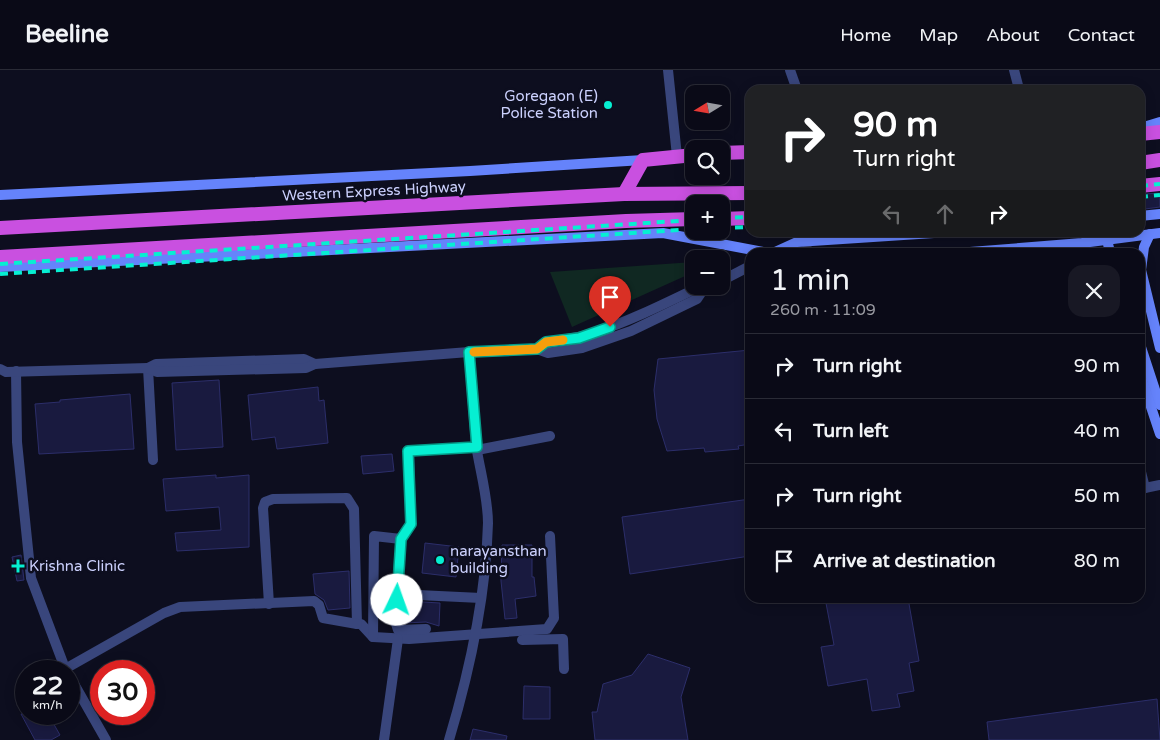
<!DOCTYPE html>
<meta charset="utf-8">
<style>
:root{--surface:#0a0a17;--page:#181824;--text:#f1f3f6;--muted:#999aa1;--line:#2a2b36}
body{margin:0;font-family:"Varela Round",sans-serif;background:var(--page);color:var(--text);height:100vh;display:flex;flex-direction:column;font-size:19px;white-space:nowrap}
*{box-sizing:border-box;margin:0}
p{font-size:16px;color:var(--muted)}
.icon{flex:none;width:28px;height:28px;fill:none;stroke:currentColor;stroke-width:2;stroke-linecap:round;stroke-linejoin:round}
.map{position:relative;flex:1;overflow:hidden}
.sheet{position:absolute;left:745px;top:178px;width:400px;height:355px;display:flex;flex-direction:column;background:var(--surface);border-radius:15px;box-shadow:0 2px 12px #0003,0 0 0 1px var(--line)}
.sheet>*{flex:none}
.top-card{position:absolute;left:745px;top:15px;width:400px;height:152px;border-radius:15px;box-shadow:0 2px 12px #0003,0 0 0 1px var(--line);background:#202124;color:#fff;overflow:hidden}
.needle{width:32px;rotate:259deg}
.buttons{position:absolute;left:685px;top:15px;display:grid;gap:10px}
.buttons a{display:grid;place-items:center;width:45px;height:45px;border-radius:10px;background:var(--surface);box-shadow:0 2px 12px #0003,0 0 0 1px var(--line);font-size:25px}
.speed{position:absolute;left:15px;top:590px;display:flex;gap:10px;font-size:25px;font-weight:700;text-align:center}
.speed>*{display:grid;place-content:center;width:65px;height:65px;border-radius:50%;background:var(--surface);box-shadow:0 2px 12px #0003,0 0 0 1px var(--line);line-height:1}
.speed small{font-size:12px;font-weight:400}
.speed .limit{border:8px solid #d22;background:#fff;color:#111}
.pin{position:absolute;display:grid;place-items:center;width:42px;height:42px;color:#fff;margin:-51px -21px;border-radius:50% 50% 50% 0;rotate:-45deg;box-shadow:0 0 5px #0007}
.pin .icon{rotate:45deg}
.me{position:absolute;width:55px;margin:-28px;rotate:3deg;stroke-linejoin:round;filter:drop-shadow(0 0 4px #0008)}
.turn{display:flex;align-items:center;gap:18px;height:105px;padding:0 25px;font-size:22px}
.turn .icon{width:65px;height:65px;stroke-width:2.5}
.turn b{display:block;font-size:35px;line-height:42px}
.lanes{display:flex;align-items:center;height:48px;padding:0 25px;background:#0003;justify-content:center;gap:25px;direction:ltr}
.lanes .off{opacity:.35}
.round{display:grid;place-items:center;flex:none;width:52px;height:52px;border-radius:15px;background:var(--page)}
.headline{display:flex;align-items:center;justify-content:space-between;height:85px;padding:0 25px}
h1{font-size:30px;font-weight:600;line-height:38px}
ul{padding:0;list-style:none}
li{display:flex;align-items:center;gap:15px;height:65px;padding:0 25px;border-top:1px solid var(--line)}
li div{flex:1}
li b{display:block;font-size:19px}
li em{font-style:normal}
header{display:flex;align-items:center;gap:30px;box-sizing:border-box;height:70px;padding:0 25px;background:var(--surface);border-bottom:1px solid var(--line)}
header strong{font-size:24px}
nav{display:flex;gap:28px;margin-inline-start:auto;font-size:18px}
.map>svg:first-child{display:block}
.green{fill:#102822}
.building{fill:#191a3f;stroke:#2c2e6a}
.lines{fill:none;stroke-linecap:round;stroke-linejoin:round}
.pedestrian-tunnel{stroke:#2a2b40;stroke-width:9;stroke-dasharray:9 4.5;stroke-linecap:butt}
.minor-tunnel{stroke:#2a2b40;stroke-width:10;stroke-dasharray:10 5;stroke-linecap:butt}
.minor{stroke:#39467c;stroke-width:10}
.tertiary{stroke:#39467c;stroke-width:10}
.secondary{stroke:#6583fb;stroke-width:10}
.trunk{stroke:#c950e0;stroke-width:14}
.rail{stroke:#06efd2;stroke-width:4;stroke-dasharray:8 6;stroke-linecap:butt}
.secondary-bridge{stroke:#6583fb;stroke-width:10}
.route-casing{stroke:#049b88;stroke-width:12}
.route{stroke:#06efd2;stroke-width:9}
.slow{stroke:#f59e0b;stroke-width:9}
.poi-dot{fill:#06efd2;stroke:#0d0e1f;stroke-width:2}
.labels{text-anchor:middle;dominant-baseline:central;stroke-width:5;stroke-linejoin:round;paint-order:stroke}
.poi-label{font-size:15px;fill:#ccd1fe;stroke:#0d0e1f;text-anchor:start}
.street-label{font-size:15px;fill:#ccd1fe;stroke:#0d0e1f}
</style>
<header>
<strong>Beeline</strong>
<nav><a>Home</a><a>Map</a><a>About</a><a>Contact</a></nav>
</header>
<div class="map">
<svg width="1160" height="670" viewBox="0 0 1160 670">
<rect width="100%" height="100%" fill="#0d0e1f"/>
<polygon class="green" points="694,192 694,202 572,257 550,202"/>
<g class="building">
<polygon points="1160,123 1160,137 1145,139 1144,124"/>
<polygon points="750,280 750,374 738,376 739,379 705,382 704,378 667,381 657,349 654,320 658,289"/>
<polygon points="219,310 223,377 176,380 172,313"/>
<polygon points="318,317 319,331 324,330 328,373 277,379 275,367 252,370 248,325"/>
<polygon points="130,324 134,379 39,384 35,334 60,332 60,330"/>
<polygon points="392,384 394,401 363,404 361,386"/>
<polygon points="216,405 216,408 249,405 249,477 177,481 175,463 221,460 219,437 166,441 163,409"/>
<polygon points="750,429 750,486 630,504 622,447"/>
<polygon points="425,473 459,477 456,507 422,503"/>
<polygon points="502,475 532,475 532,507 534,507 536,526 515,529 517,548 505,549 501,511"/>
<polygon points="21,485 24,510 17,511 12,487"/>
<polygon points="349,501 350,538 328,540 324,530 315,524 313,504"/>
<polygon points="825,528 908,528 919,591 909,593 914,621 897,624 900,637 872,641 867,609 828,616 821,577 834,575"/>
<polygon points="389,530 440,533 439,556 426,552 403,553 397,547 388,553"/>
<polygon points="648,584 690,598 681,627 688,670 595,670 592,642 597,642 603,614 632,605"/>
<polygon points="524,616 550,617 550,649 523,649"/>
<polygon points="1157,629 1160,670 989,670 987,652"/>
<polygon points="21,644 48,644 60,665 51,670 35,670"/>
<polygon points="473,659 507,666 506,670 470,670"/>
</g>
<g class="lines">
<polyline class="pedestrian-tunnel" points="807,162 807,182"/>
<polyline class="minor-tunnel" points="396,554 397,530"/>
<g class="minor">
<polyline points="668,0 677,86"/>
<polyline points="790,0 797,20"/>
<polyline points="1014,0 1019,19"/>
<polyline points="148,298 153,390"/>
<polyline points="16,301 17,372 31,508 66,601"/>
<polyline points="477,380 550,366"/>
<polyline points="1140,398 1145,418"/>
<polyline points="1140,419 1160,415"/>
<polyline points="401,469 411,454 409,381 477,377"/>
<polyline points="269,534 263,438 265,432 273,429 347,428 354,439 357,554 361,554 373,567 409,569 547,559 554,548 550,466"/>
<polyline points="396,554 398,560 426,559"/>
<polyline points="373,567 374,466 401,469 397,524 481,528"/>
<polyline points="522,570 563,569 564,599"/>
<polyline points="65,599 164,543 180,537 314,531 319,535 323,548 357,554"/>
<polyline points="69,605 106,670"/>
<polyline points="384,670 398,569"/>
<path d="M449,670C470,600 486,526 488,453C488,430 481,404 477,381C473,348 472,315 469,282"/>
</g>
<g class="tertiary">
<polyline points="721,211 750,196"/>
<path d="M537,279C553,268 574,270 593,263C627,252 660,236 693,220H703L711,216"/>
<polyline points="148,298 156,294 304,289 315,294"/>
<polyline points="0,299 6,302 148,298 157,302 306,298 315,294 469,282 537,279 548,283 582,278 631,261 697,229 703,220"/>
</g>
<g class="secondary">
<polyline points="1140,62 1147,56 1160,52"/>
<polyline points="0,125 470,101 643,90"/>
<polyline points="1140,146 1160,144"/>
<polyline points="1150,164 1144,177 1141,200 1160,278"/>
<polyline points="775,182 797,172 949,162"/>
<polyline points="970,182 1082,173 1160,163"/>
<polyline points="0,197 663,163 763,182"/>
<polyline points="1140,274 1160,335"/>
<polyline points="1140,304 1160,364"/>
</g>
<g class="trunk">
<polyline points="1140,64 1160,62"/>
<polyline points="721,83 750,82"/>
<polyline points="1140,93 1160,90"/>
<polyline points="1140,116 1160,114"/>
<polyline points="624,124 643,90 694,85"/>
<polyline points="721,149 750,148"/>
<polyline points="0,158 624,124 750,123"/>
<polyline points="0,187 626,151 694,149"/>
</g>
<g class="rail">
<polyline points="1140,116 1160,114"/>
<polyline points="1140,127 1160,125"/>
<polyline points="721,148 750,147"/>
<polyline points="721,158 750,157"/>
<polyline points="0,194 694,150"/>
<polyline points="0,204 694,159"/>
</g>
<polyline class="secondary-bridge" points="1105,162 1110,182"/>
</g>
<g class="lines">
<defs>
<polyline id="route" points="397,530 401,469 411,454 408,381 477,377 469,282 537,279 546,272 579,268 610,257"/>
</defs>
<use href="#route" class="route-casing"/>
<use href="#route" class="route"/>
<polyline class="slow" points="474,282 537,279 546,272 563,270"/>
</g>
<g class="poi-dot">
<circle cx="608" cy="35" r="5"/>
<circle cx="440" cy="490" r="5"/>
<path d="M15.5 488.5h5v5h5v5h-5v5h-5v-5h-5v-5h5z"/>
</g>
<g class="labels">
<g class="poi-label">
<text x="598" y="26" text-anchor="end">Goregaon (E)<tspan x="598" dy="17">Police Station</tspan></text>
<text x="450" y="481">narayansthan<tspan x="450" dy="17">building</tspan></text>
<text x="29" y="496">Krishna Clinic</text>
</g>
<g class="street-label">
<text transform="translate(374 121) rotate(-3)">Western Express Highway</text>
</g>
</g>
</svg>
<div class="buttons">
<a><svg class="needle" viewBox="-14 -14 28 28"><path d="M0-13l5 13h-10z" fill="#e53935"/><path d="M0 13l5-13h-10z" fill="#999aa1"/></svg></a>
<a><svg class="icon" aria-label="search" viewBox="0 0 24 24"><circle cx="10" cy="10" r="6"/><path d="M15 15l6 6"/></svg></a>
<a>+</a>
<a>−</a>
</div>
<div class="speed"><div>22<small>km/h</small></div><div class="limit">30</div></div>
<div class="pin" style="left:610px;top:257px;background:#d93025"><svg class="icon" aria-label="arrive" viewBox="0 0 24 24"><path d="M6 21V4h12l-3 4 3 4H6"/></svg></div>
<svg class="me" style="left:397px;top:530px" viewBox="-20 -20 40 40"><circle r="19" fill="#fff"/><path d="M0-13L10 11 0 6-10 11z" fill="#06efd2"/></svg>
<div class="top-card">
<div class="turn"><svg class="icon" aria-label="right" viewBox="0 0 24 24"><path d="M7 20v-9h11M14 6l5 5-5 5"/></svg><div><b>90 m</b>Turn right</div></div>
<div class="lanes"><svg class="icon off" aria-label="left" viewBox="0 0 24 24"><path d="M17 20v-9H6M10 6l-5 5 5 5"/></svg><svg class="icon off" aria-label="ahead" viewBox="0 0 24 24"><path d="M12 20V5M6 11l6-6 6 6"/></svg><svg class="icon" aria-label="right" viewBox="0 0 24 24"><path d="M7 20v-9h11M14 6l5 5-5 5"/></svg></div>
</div>
<section class="sheet">
<div class="headline"><div><h1>1 min</h1><p>260 m · 11:09</p></div><a class="round"><svg class="icon" aria-label="close" viewBox="0 0 24 24"><path d="M6 6l12 12M18 6L6 18"/></svg></a></div>
<ul>
<li><svg class="icon" aria-label="right" viewBox="0 0 24 24"><path d="M7 20v-9h11M14 6l5 5-5 5"/></svg><div><b>Turn right</b></div><em>90 m</em></li>
<li><svg class="icon" aria-label="left" viewBox="0 0 24 24"><path d="M17 20v-9H6M10 6l-5 5 5 5"/></svg><div><b>Turn left</b></div><em>40 m</em></li>
<li><svg class="icon" aria-label="right" viewBox="0 0 24 24"><path d="M7 20v-9h11M14 6l5 5-5 5"/></svg><div><b>Turn right</b></div><em>50 m</em></li>
<li><svg class="icon" aria-label="arrive" viewBox="0 0 24 24"><path d="M6 21V4h12l-3 4 3 4H6"/></svg><div><b>Arrive at destination</b></div><em>80 m</em></li>
</ul>
</section>
</div>
